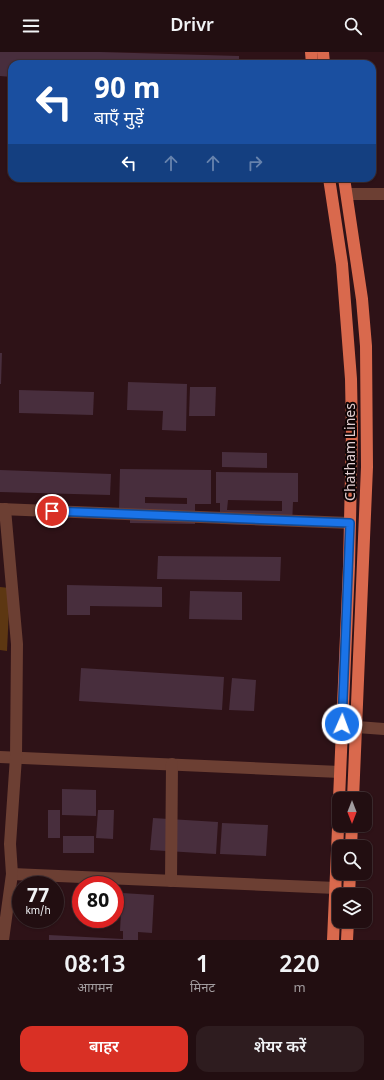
<!DOCTYPE html>
<html lang="hi">
<meta charset="utf-8">
<style>
:root{--surface:#220e11;--page:#2e1c1f;--text:#f1f3f6;--muted:#a29c9f;--line:#3f2e31;--accent:#d93025}
body{margin:0;font-family:Georgia,"Noto Sans Devanagari",serif;background:var(--page);color:var(--text);height:100vh;display:flex;flex-direction:column;font-size:15px;white-space:nowrap}
*{box-sizing:border-box;margin:0}
p{font-size:13px;color:var(--muted)}
.icon{flex:none;width:22px;height:22px;fill:none;stroke:currentColor;stroke-width:2;stroke-linecap:round;stroke-linejoin:round}
.map{position:relative;height:888px;overflow:hidden}
.drawer{display:flex;flex-direction:column;background:var(--surface);flex:1}
.drawer>*{flex:none}
.guide{position:absolute;left:8px;top:8px;width:368px;height:122px;border-radius:12px;box-shadow:0 1px 3px #0004,0 0 0 1px var(--line);background:#1a4fa0;color:#fff;overflow:hidden}
.needle{width:26px;rotate:180deg}
.controls{position:absolute;left:332px;top:740px;display:grid;gap:8px}
.controls a{display:grid;place-items:center;width:40px;height:40px;border-radius:8px;background:var(--surface);box-shadow:0 1px 3px #0004,0 0 0 1px var(--line);font-size:20px}
.speed{position:absolute;left:12px;top:824px;display:flex;gap:8px;font-size:20px;font-weight:700;text-align:center}
.speed>*{display:grid;place-content:center;width:52px;height:52px;border-radius:50%;background:var(--surface);box-shadow:0 1px 3px #0004,0 0 0 1px var(--line);line-height:1}
.speed small{font-size:10px;font-weight:400}
.speed .limit{border:6px solid #d22;background:#fff;color:#111}
.pin{position:absolute;display:grid;place-items:center;width:34px;height:34px;color:#fff;margin:-17px;border:2px solid #fff;border-radius:50%;box-shadow:0 1px 4px #0007}
.me{position:absolute;width:44px;margin:-22px;rotate:2deg;stroke-linejoin:round;filter:drop-shadow(0 0 3px #0008)}
.turn{display:flex;align-items:center;gap:14px;height:84px;padding:0 20px;font-size:18px}
.turn .icon{width:52px;height:52px;stroke-width:2.5}
.turn b{display:block;font-size:28px;line-height:34px}
.lanes{display:flex;align-items:center;height:38px;padding:0 20px;background:#0003;justify-content:center;gap:20px;direction:ltr}
.lanes .off{opacity:.35}
.eta{display:flex;justify-content:space-evenly;align-items:center;height:68px;text-align:center}
.eta b{font-size:24px;font-weight:600;line-height:28px}
.action{display:flex;gap:8px;margin-top:auto;padding:8px 20px}
.action a{flex:1;height:46px;border-radius:12px;background:var(--accent);color:#fff;font-size:16px;font-weight:600;line-height:46px;text-align:center}
.action a+a{background:var(--page);color:var(--text)}
header{display:flex;justify-content:space-between;align-items:center;height:52px;padding:0 20px;background:var(--surface);font-size:18px;font-weight:600}
.map>svg:first-child{display:block}
.green{fill:#5d3712}
.building{fill:#482e3d;fill-rule:evenodd}
.lines{fill:none;stroke-linecap:round;stroke-linejoin:round}
.minor{stroke:#6c3f33;stroke-width:12}
.highway{stroke:#d9694d;stroke-width:12}
.route-casing{stroke:#114b97;stroke-width:10}
.route{stroke:#1a73e8;stroke-width:7}
.labels{text-anchor:middle;dominant-baseline:central;stroke-width:4;stroke-linejoin:round;paint-order:stroke}
.street-label{font-size:14px;fill:#e1cdd0;stroke:#0e0405}
</style>
<header><svg class="icon" aria-label="menu" viewBox="0 0 24 24"><path d="M4 6h16M4 12h16M4 18h16"/></svg>Drivr<svg class="icon" aria-label="search" viewBox="0 0 24 24"><circle cx="10" cy="10" r="6"/><path d="M15 15l6 6"/></svg></header>
<div class="map">
<svg width="384" height="888" viewBox="0 0 384 888">
<rect width="100%" height="100%" fill="#2e1217"/>
<polygon class="green" points="0,535 10,536 7,599 0,598"/>
<g class="building">
<polygon points="0,0 100,0 239,4 239,12 12,12 12,25 0,24"/>
<polygon points="0,301 2,301 1,332 0,332"/>
<polygon points="128,330 187,332 186,379 162,378 163,359 127,358"/>
<polygon points="190,335 216,335 215,364 189,364"/>
<polygon points="19,338 94,340 93,363 19,361"/>
<polygon points="222,400 267,401 267,416 222,415"/>
<path d="M120,417L211,418V452H195V472L130,471V459H119ZM145,445L187,446V452L145,451Z"/>
<polygon points="0,418 111,422 110,443 0,440"/>
<path d="M216,420L298,421V450H293L292,474L220,472V451H216ZM228,448L282,449V459L227,458Z"/>
<polygon points="158,504 281,505 280,529 157,527"/>
<polygon points="67,533 162,535 162,555 90,554 90,563 67,563"/>
<polygon points="190,539 242,540 242,568 189,567"/>
<polygon points="81,616 224,625 222,658 79,649"/>
<polygon points="232,626 256,628 254,659 229,658"/>
<polygon points="62,737 96,738 96,764 62,763"/>
<rect x="48" y="758" width="12" height="28"/>
<polygon points="98,758 114,758 113,787 96,786"/>
<polygon points="153,766 218,770 216,802 150,798"/>
<polygon points="222,771 268,773 266,804 220,802"/>
<rect x="63" y="784" width="31" height="17"/>
<polygon points="122,841 154,843 152,881 138,880 138,888 49,888 49,883 123,887 123,879 120,879"/>
</g>
<g class="lines">
<g class="minor">
<polyline points="347,142 384,142"/>
<polyline points="0,457 350,471"/>
<polyline points="357,675 384,677"/>
<polyline points="0,705 340,720"/>
<polyline points="12,822 336,836"/>
<polyline points="171,829 172,712"/>
<polyline points="3,888 12,822 10,792 16,705 17,592 5,457"/>
</g>
<g class="highway">
<polyline points="311,0 312,12"/>
<polyline points="323,0 324,12"/>
<polyline points="329,126 342,212 351,327 352,379 349,514 339,747"/>
<polyline points="344,126 362,247 366,294 367,415 353,747"/>
<polyline points="351,795 352,773"/>
<polyline points="349,843 350,821"/>
<polyline points="333,888 339,754"/>
<polyline points="347,888 348,869"/>
</g>
</g>
<g class="lines">
<defs>
<polyline id="route" points="52,459 350,471 342,672"/>
</defs>
<use href="#route" class="route-casing"/>
<use href="#route" class="route"/>
</g>
<g class="labels">
<g class="street-label">
<text transform="translate(351 400) rotate(-90)">Chatham Lines</text>
</g>
</g>
</svg>
<div class="controls">
<a><svg class="needle" viewBox="-14 -14 28 28"><path d="M0-13l5 13h-10z" fill="#e53935"/><path d="M0 13l5-13h-10z" fill="#a29c9f"/></svg></a>
<a><svg class="icon" aria-label="search" viewBox="0 0 24 24"><circle cx="10" cy="10" r="6"/><path d="M15 15l6 6"/></svg></a>
<a><svg class="icon" aria-label="layers" viewBox="0 0 24 24"><path d="M12 4l9 5-9 5-9-5zM3 14l9 5 9-5"/></svg></a>
</div>
<div class="speed"><div>77<small>km/h</small></div><div class="limit">80</div></div>
<div class="pin" style="left:52px;top:459px;background:#d93025"><svg class="icon" aria-label="arrive" viewBox="0 0 24 24"><path d="M6 21V4h12l-3 4 3 4H6"/></svg></div>
<svg class="me" style="left:342px;top:672px" viewBox="-20 -20 40 40"><circle r="17" fill="#1a73e8" stroke="#fff" stroke-width="3"/><path d="M0-11L8 9 0 5-8 9z" fill="#fff"/></svg>
<div class="guide">
<div class="turn"><svg class="icon" aria-label="left" viewBox="0 0 24 24"><path d="M17 20v-9H6M10 6l-5 5 5 5"/></svg><div><b>90 m</b>बाएँ मुड़ें</div></div>
<div class="lanes"><svg class="icon" aria-label="left" viewBox="0 0 24 24"><path d="M17 20v-9H6M10 6l-5 5 5 5"/></svg><svg class="icon off" aria-label="ahead" viewBox="0 0 24 24"><path d="M12 20V5M6 11l6-6 6 6"/></svg><svg class="icon off" aria-label="ahead" viewBox="0 0 24 24"><path d="M12 20V5M6 11l6-6 6 6"/></svg><svg class="icon off" aria-label="right" viewBox="0 0 24 24"><path d="M7 20v-9h11M14 6l5 5-5 5"/></svg></div>
</div>
</div>
<section class="drawer">
<div class="eta">
<div><b>08:13</b><p>आगमन</p></div>
<div><b>1</b><p>मिनट</p></div>
<div><b>220</b><p>m</p></div>
</div>
<div class="action"><a>बाहर</a><a>शेयर करें</a></div>
</section>
